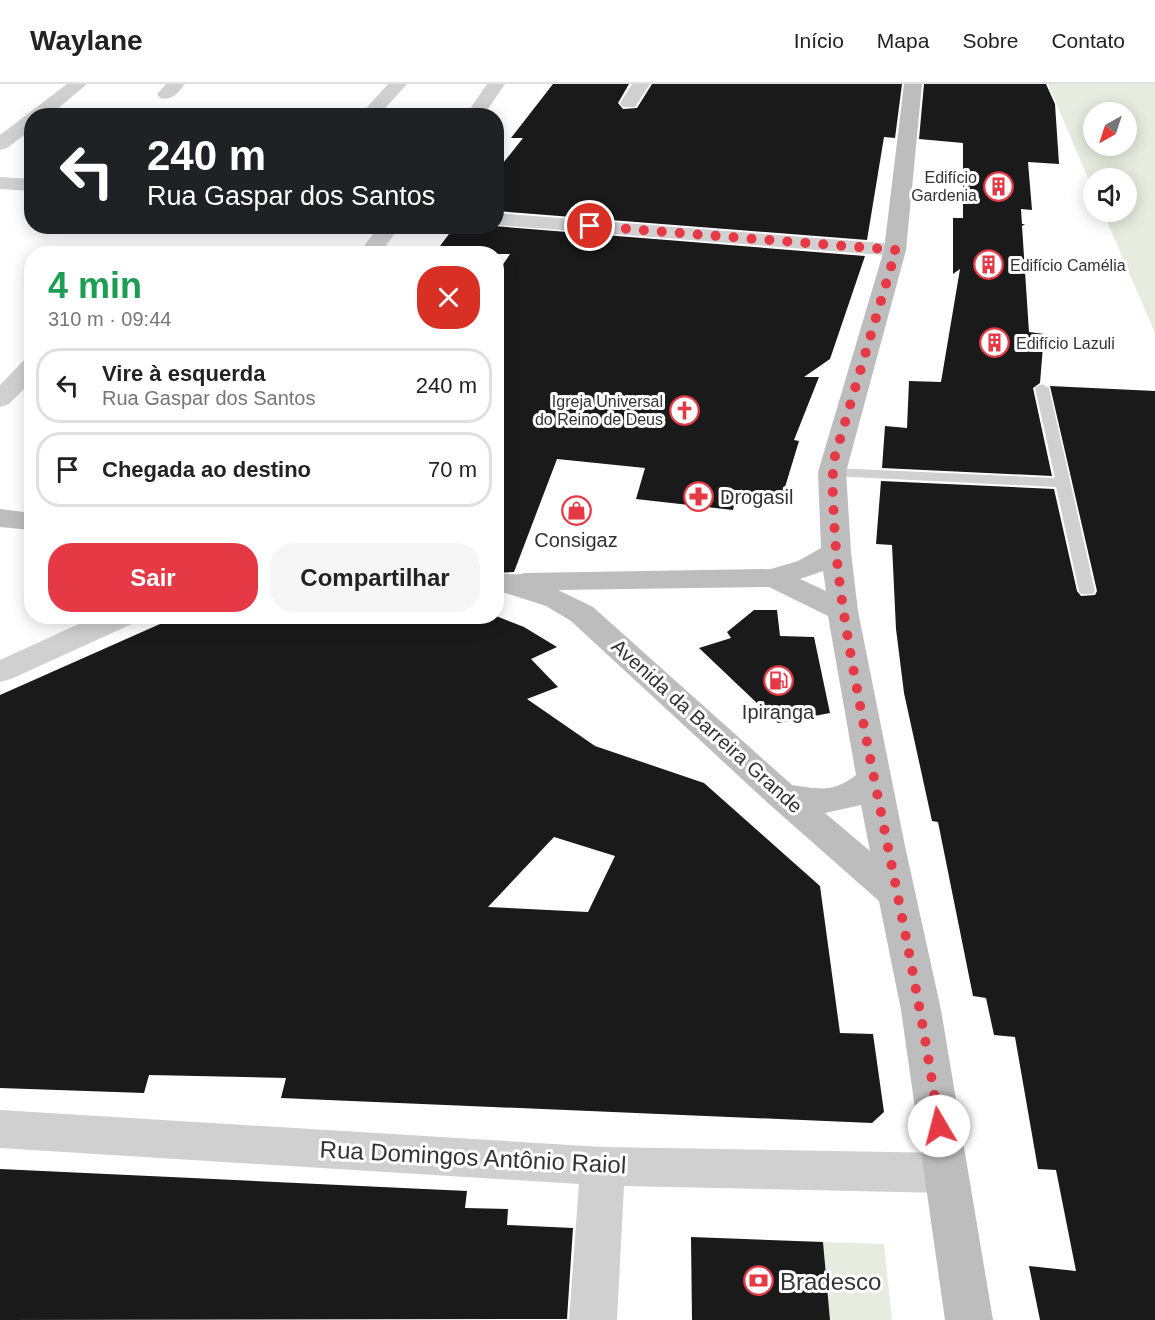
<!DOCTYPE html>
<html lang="pt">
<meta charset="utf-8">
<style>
:root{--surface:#fff;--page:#f6f6f6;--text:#222;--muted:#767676;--line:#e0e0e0;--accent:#e63946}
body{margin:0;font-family:Arial,sans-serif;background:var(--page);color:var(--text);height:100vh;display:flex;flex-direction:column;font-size:22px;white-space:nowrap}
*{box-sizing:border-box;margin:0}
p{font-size:20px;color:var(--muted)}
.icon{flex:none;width:33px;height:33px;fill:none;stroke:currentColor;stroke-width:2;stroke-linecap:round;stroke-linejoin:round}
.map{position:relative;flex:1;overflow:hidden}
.panel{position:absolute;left:24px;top:162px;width:480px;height:378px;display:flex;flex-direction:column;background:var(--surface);border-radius:24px;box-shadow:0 3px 15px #0003}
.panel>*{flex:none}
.guide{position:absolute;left:24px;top:24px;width:480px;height:126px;border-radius:24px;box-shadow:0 3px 15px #0003;background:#202124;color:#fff;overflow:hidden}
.needle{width:39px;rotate:219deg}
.tools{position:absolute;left:1083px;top:18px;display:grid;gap:12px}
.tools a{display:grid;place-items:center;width:54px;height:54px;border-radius:50%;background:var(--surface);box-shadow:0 3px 15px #0003;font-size:30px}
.pin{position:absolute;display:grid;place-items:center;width:51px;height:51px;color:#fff;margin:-26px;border:3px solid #fff;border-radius:50%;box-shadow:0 2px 6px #0007}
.me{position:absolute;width:66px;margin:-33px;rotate:352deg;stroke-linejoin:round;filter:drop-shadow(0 0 4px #0008)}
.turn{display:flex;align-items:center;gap:21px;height:126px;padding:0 24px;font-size:27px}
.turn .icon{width:78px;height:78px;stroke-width:2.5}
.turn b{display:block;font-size:42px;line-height:51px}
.round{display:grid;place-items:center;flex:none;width:63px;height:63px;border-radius:24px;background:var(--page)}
.head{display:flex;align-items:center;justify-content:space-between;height:102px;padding:0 24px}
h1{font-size:36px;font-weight:700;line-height:45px;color:#1e9e55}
.primary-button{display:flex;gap:12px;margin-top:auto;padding:12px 24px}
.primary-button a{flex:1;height:69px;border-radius:24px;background:var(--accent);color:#fff;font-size:24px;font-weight:700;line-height:69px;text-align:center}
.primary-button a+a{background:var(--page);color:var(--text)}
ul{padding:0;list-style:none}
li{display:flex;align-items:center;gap:18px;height:75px;margin:0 12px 9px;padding:0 12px;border:3px solid var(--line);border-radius:24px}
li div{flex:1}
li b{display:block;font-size:22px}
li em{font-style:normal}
header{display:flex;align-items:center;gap:36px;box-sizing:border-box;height:84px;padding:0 30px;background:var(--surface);border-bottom:2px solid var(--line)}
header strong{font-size:28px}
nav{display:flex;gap:33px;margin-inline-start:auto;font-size:21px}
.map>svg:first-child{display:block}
.green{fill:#e6ecdf;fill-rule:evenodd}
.building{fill:#1a1a1a;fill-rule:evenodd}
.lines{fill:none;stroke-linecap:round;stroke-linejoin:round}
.lane{fill:#d0d0d0;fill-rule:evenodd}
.street{fill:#d0d0d0;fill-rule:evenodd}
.secondary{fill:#bdbdbd;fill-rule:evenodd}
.route{stroke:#e63946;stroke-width:10;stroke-dasharray:0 18}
.labels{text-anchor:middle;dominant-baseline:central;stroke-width:6;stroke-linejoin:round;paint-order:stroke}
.far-poi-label{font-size:16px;fill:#333;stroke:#fff;text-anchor:end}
.poi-label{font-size:20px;fill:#333;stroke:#fff}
.street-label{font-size:20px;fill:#333;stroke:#fff}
.near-street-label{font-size:24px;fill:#333;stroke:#fff}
.near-poi-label{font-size:24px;fill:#333;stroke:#fff;text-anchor:start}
</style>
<header>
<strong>Waylane</strong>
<nav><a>Início</a><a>Mapa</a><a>Sobre</a><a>Contato</a></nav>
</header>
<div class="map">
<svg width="1155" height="1236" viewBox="0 0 1155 1236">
<rect width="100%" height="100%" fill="#fff"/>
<g class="green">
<path d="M1048,0H1155V249L1103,128H1126V94H1094L1093,106ZM1094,28H1126V62H1094Z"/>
<polygon points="823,1158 884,1160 892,1236 830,1236"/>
</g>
<g class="building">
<polygon points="553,0 629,0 618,19 623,25 637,24 652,0 902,0 895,54 884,53 867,156 496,127 496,88 523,54 511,54"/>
<polygon points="924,0 1046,0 1055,20 1059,80 1028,78 1032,126 1021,125 1022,140 1025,140 1022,142 1029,248 1044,250 1040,299 1033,304 1052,392 882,384 885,342 907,344 909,297 941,298 960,185 953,190 953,134 963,134 963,59 919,55"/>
<polygon points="455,142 494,142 865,172 830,275 804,293 819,293 794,356 799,357 782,413 737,408 733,426 636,415 645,384 557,375 514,488 496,489 496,191 510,170 434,170"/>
<polygon points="1050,302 1155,307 1155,1236 1040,1236 1029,1182 1076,1187 1056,1086 1038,1085 1015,953 994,951 986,914 973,912 938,738 932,737 904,609 896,545 892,461 876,460 881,397 1054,405 1077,507 1081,512 1095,511 1097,507"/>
<polygon points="754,526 777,526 780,552 814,553 830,629 778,639 699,564 731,554 727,548"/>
<path d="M178,532H496L524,543L557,563L531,575L558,603L527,615L595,662L704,699L820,802L840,949L873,950L884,1028L872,1039L281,1014L286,994L149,991L144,1009L0,1004V611ZM554,753L615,772L588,828L488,823Z"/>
<polygon points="0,1085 467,1107 465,1124 508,1125 507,1141 573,1144 567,1235 0,1236"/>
<polygon points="691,1153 823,1158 830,1236 692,1236"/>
</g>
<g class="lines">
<polygon class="lane" points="1042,300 1049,304 1095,507 1093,510 1081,510 1079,507 1056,403 832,392 825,388 832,384 1055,394 1035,304"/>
<g class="street">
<polygon points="67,0 87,0 49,32 32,32 32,45 7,64 0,66 0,51"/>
<path d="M166,0H185C178,9 172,17 160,14L157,10Z"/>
<polygon points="388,0 407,0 378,32 359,32"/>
<polygon points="487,0 505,0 483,32 465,32"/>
<polygon points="632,0 650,0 635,23 623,23 620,19"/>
<polygon points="0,93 32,95 32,107 0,105"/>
<polygon points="496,129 895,160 903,161 906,166 903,171 895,172 496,141"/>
<polygon points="379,142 400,142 380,170 358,170"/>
<polygon points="32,275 32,297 9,320 0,323 0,301 23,277"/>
<polygon points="96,532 138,532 134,539 11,595 0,598 0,576"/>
<polygon points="0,1026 603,1063 946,1069 962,1075 968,1089 962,1103 946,1109 624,1102 617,1236 569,1236 579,1100 0,1064"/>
</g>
<g class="secondary">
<path d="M904,0H922L906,166L846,388L851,468L858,527L905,762L941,926L993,1236H945L901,926L879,817L769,720L571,537L546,522L496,506V491C506,488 515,492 525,489L771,485L798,477L821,464L818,388L884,166ZM823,487L826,507L800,495ZM769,503L828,532L856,691C833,709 819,705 792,701L593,523L558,506ZM861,721L869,762L870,767L825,729Z"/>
<polygon points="0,425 32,429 32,446 0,443"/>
</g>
</g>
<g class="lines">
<path class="route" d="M590,142L896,166L835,372C831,393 833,414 834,435C837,502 850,567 862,632C888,769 919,905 939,1042"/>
</g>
<defs>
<symbol id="building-ring" viewBox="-11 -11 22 22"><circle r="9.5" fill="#fff" stroke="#e63946" stroke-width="1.5"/><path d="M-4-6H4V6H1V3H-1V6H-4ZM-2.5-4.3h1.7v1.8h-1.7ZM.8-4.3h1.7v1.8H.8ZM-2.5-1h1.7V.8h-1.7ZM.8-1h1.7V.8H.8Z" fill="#e63946"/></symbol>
<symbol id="church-ring" viewBox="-11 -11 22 22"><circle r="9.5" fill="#fff" stroke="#e63946" stroke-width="1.5"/><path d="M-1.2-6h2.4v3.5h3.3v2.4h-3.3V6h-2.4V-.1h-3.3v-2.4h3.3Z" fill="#e63946"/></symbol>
<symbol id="pharmacy-ring" viewBox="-11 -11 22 22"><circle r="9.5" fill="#fff" stroke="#e63946" stroke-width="1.5"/><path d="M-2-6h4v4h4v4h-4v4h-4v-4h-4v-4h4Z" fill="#e63946"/></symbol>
<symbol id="shop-ring" viewBox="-11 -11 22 22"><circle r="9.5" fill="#fff" stroke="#e63946" stroke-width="1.5"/><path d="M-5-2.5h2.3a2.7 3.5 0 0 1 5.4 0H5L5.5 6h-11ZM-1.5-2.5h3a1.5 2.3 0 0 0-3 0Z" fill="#e63946"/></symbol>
<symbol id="fuel-ring" viewBox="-11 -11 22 22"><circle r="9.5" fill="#fff" stroke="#e63946" stroke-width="1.5"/><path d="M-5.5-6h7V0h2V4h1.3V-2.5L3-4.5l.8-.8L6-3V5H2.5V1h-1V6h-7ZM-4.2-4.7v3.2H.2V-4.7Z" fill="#e63946"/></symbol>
<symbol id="bank-ring" viewBox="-11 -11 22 22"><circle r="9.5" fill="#fff" stroke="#e63946" stroke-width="1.5"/><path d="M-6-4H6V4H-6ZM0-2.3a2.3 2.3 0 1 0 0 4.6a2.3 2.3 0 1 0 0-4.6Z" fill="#e63946"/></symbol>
</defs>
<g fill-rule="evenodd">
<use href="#building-ring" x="982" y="86" width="33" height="33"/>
<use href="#building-ring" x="972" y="164" width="33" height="33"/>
<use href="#building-ring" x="978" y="242" width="33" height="33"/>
<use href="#church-ring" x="668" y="310" width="33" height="33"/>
<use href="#pharmacy-ring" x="682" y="396" width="33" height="33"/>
<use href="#shop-ring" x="560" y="410" width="33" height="33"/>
<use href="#fuel-ring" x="762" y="580" width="33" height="33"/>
<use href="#bank-ring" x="742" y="1180" width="33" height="33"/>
</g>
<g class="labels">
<g class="far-poi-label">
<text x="977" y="93">Edifício<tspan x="977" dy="18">Gardenia</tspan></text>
<text x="1010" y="181" text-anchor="start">Edifício Camélia</text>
<text x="1016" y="259" text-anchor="start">Edifício Lazuli</text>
<text x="663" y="317">Igreja Universal<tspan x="663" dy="18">do Reino de Deus</tspan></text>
</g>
<g class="poi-label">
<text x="720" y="413" text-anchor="start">Drogasil</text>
<text x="576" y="456">Consigaz</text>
<text x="778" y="628">Ipiranga</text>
</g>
<g class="street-label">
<text transform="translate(707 642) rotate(42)">Avenida da Barreira Grande</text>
</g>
<g class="near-street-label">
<text transform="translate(473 1073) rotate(3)">Rua Domingos Antônio Raiol</text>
</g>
<g class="near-poi-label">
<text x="780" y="1197">Bradesco</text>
</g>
</g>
</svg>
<div class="tools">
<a><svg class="needle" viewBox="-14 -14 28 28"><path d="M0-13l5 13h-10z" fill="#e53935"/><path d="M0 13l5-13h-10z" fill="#767676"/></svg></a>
<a><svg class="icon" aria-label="sound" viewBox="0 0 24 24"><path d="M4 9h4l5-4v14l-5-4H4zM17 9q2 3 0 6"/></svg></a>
</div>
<div class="pin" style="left:590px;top:142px;background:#d93025"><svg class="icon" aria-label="arrive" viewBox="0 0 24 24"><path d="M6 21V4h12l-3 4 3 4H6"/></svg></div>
<svg class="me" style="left:939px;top:1042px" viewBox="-20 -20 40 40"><circle r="19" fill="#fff"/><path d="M0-13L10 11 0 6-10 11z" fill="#e63946"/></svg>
<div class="guide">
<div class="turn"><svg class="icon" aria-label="left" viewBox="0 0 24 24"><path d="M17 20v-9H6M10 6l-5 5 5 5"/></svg><div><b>240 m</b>Rua Gaspar dos Santos</div></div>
</div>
<section class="panel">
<div class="head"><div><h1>4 min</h1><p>310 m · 09:44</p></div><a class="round" style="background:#d93025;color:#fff"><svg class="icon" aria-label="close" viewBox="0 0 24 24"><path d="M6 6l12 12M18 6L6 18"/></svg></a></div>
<ul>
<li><svg class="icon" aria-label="left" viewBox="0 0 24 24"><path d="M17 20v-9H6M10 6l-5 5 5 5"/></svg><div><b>Vire à esquerda</b><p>Rua Gaspar dos Santos</p></div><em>240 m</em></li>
<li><svg class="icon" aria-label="arrive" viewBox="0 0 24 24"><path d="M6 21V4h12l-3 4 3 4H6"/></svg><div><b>Chegada ao destino</b></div><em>70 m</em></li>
</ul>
<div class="primary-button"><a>Sair</a><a>Compartilhar</a></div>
</section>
</div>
